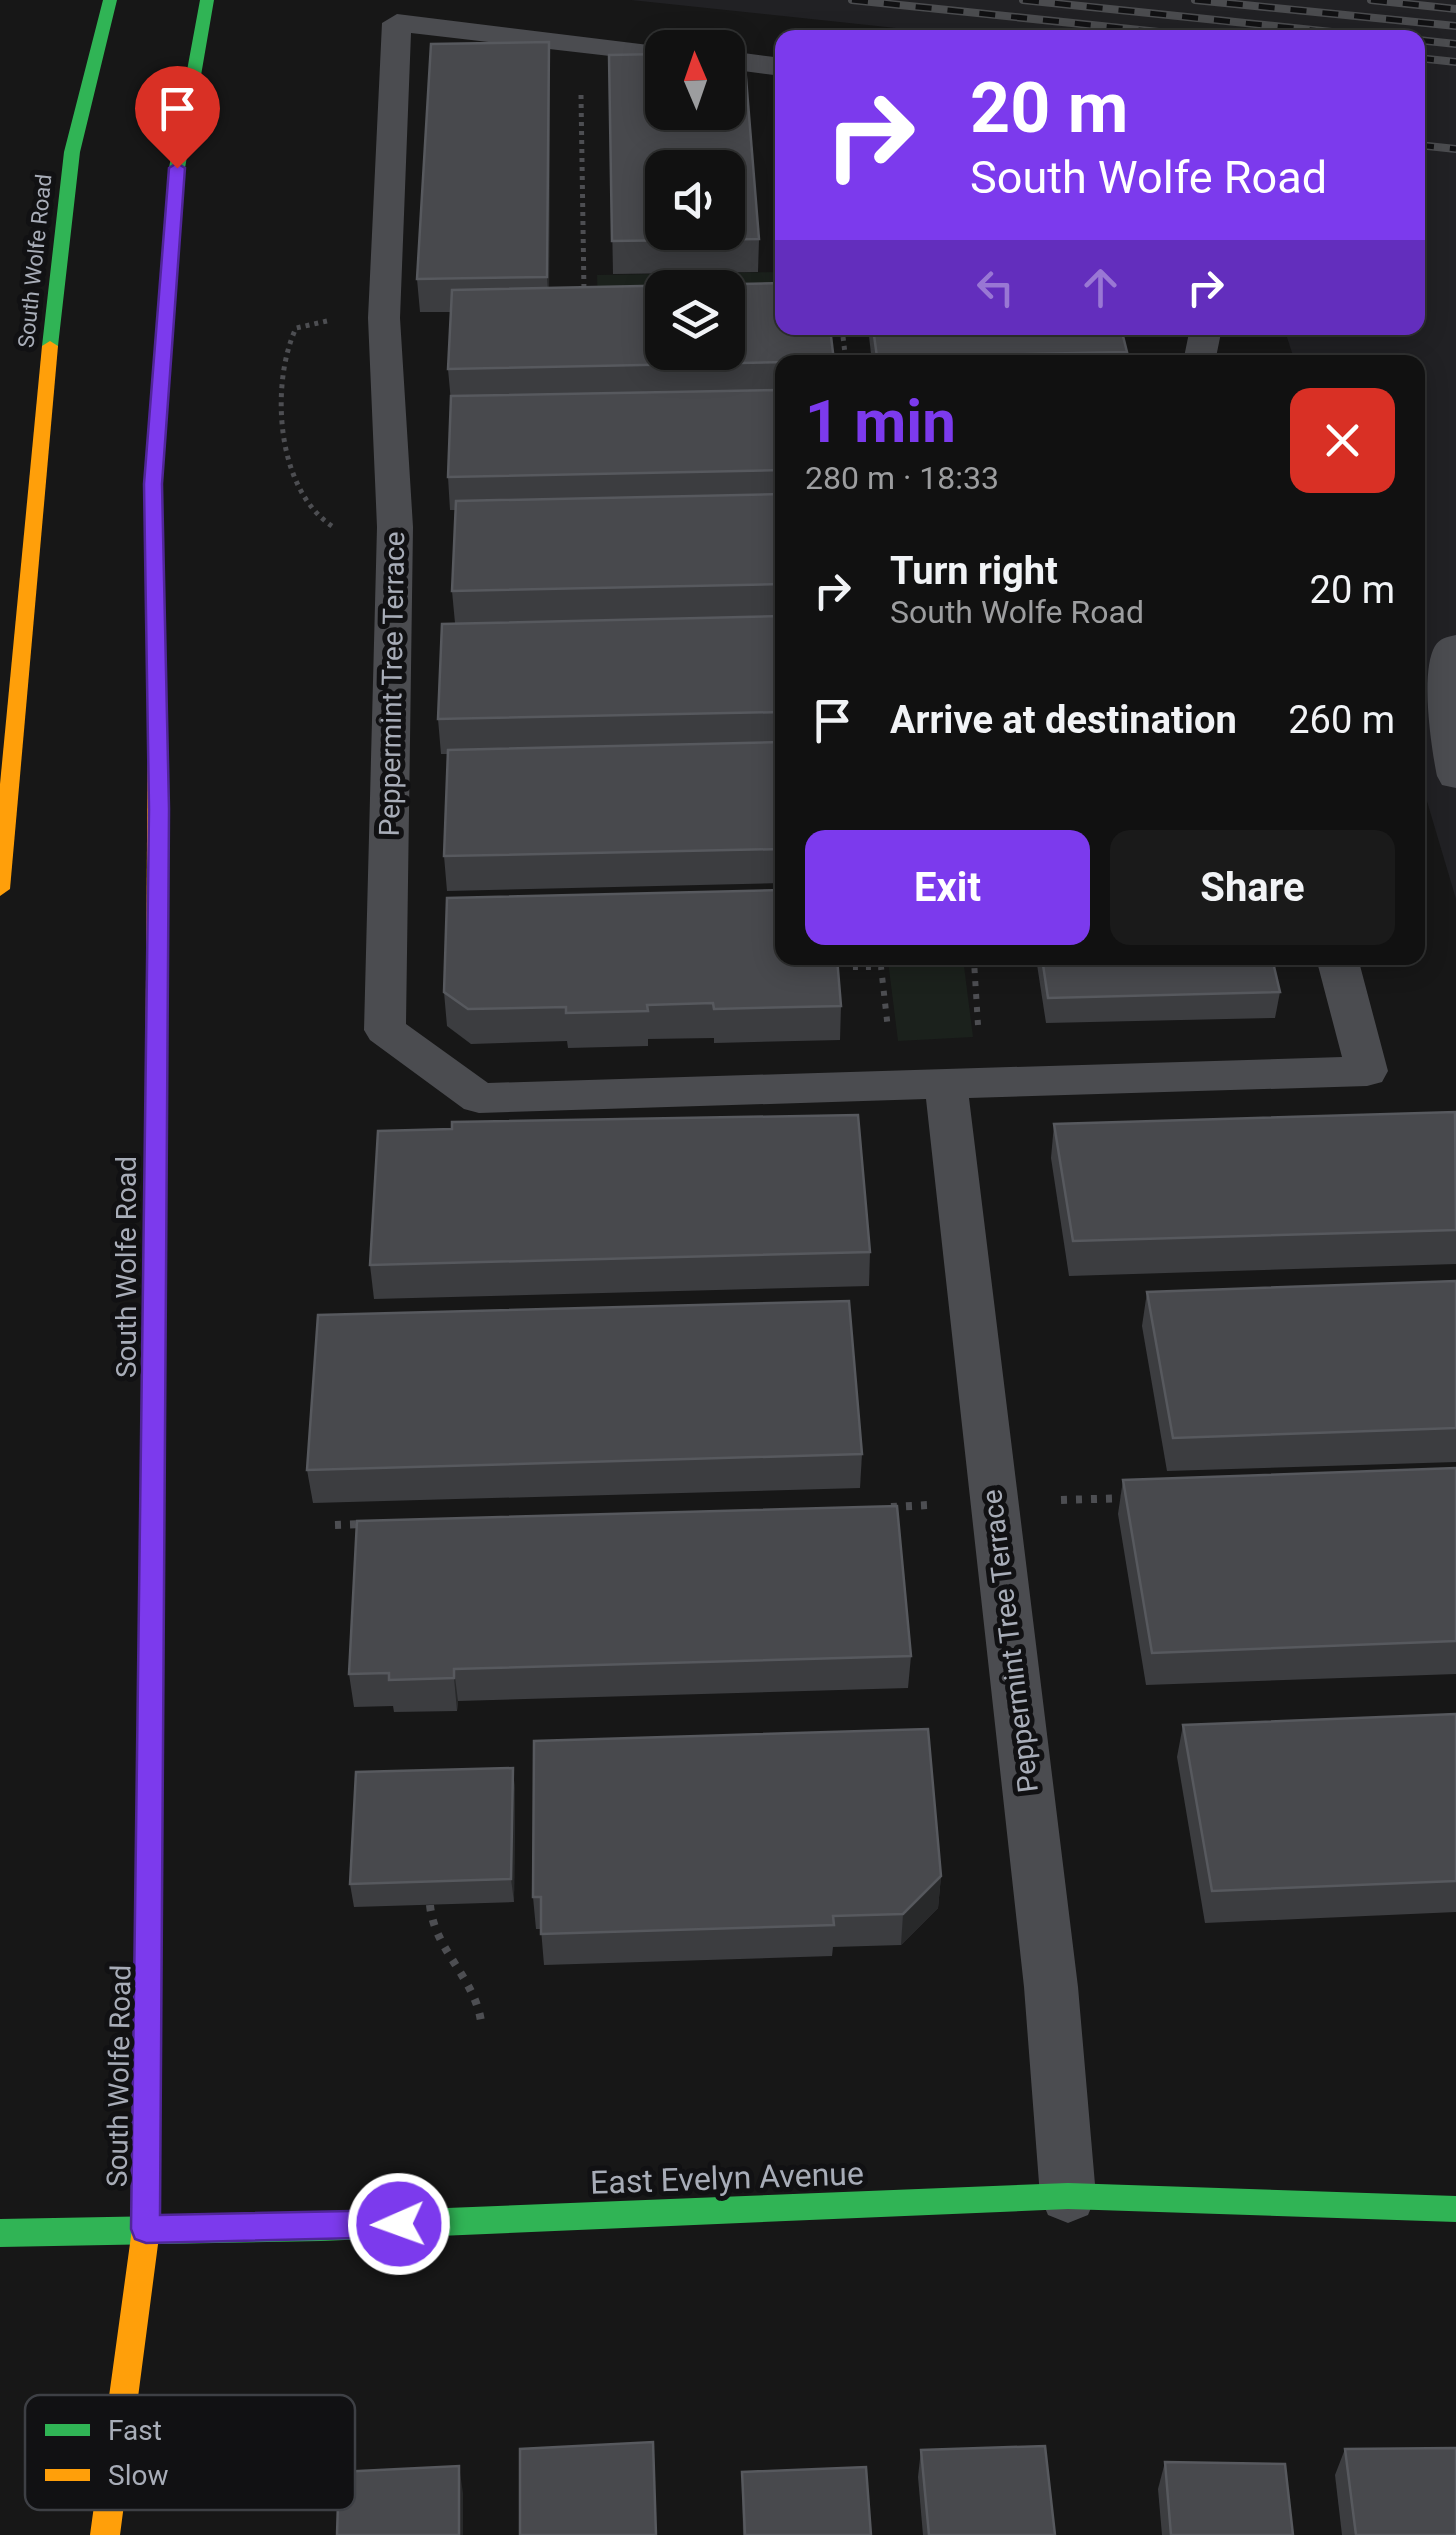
<!DOCTYPE html>
<meta charset="utf-8">
<style>
:root{--surface:#111;--page:#1a1a1a;--text:#f1f3f6;--muted:#9c9d9f;--line:#303131;--accent:#7c3aed}
body{margin:0;font-family:Roboto,sans-serif;background:var(--page);color:var(--text);height:100vh;display:flex;flex-direction:column;font-size:38px;white-space:nowrap}
*{box-sizing:border-box;margin:0}
p{font-size:32px;color:var(--muted)}
.icon{flex:none;width:55px;height:55px;fill:none;stroke:currentColor;stroke-width:2;stroke-linecap:round;stroke-linejoin:round}
.map{position:relative;flex:1;overflow:hidden}
.drawer{position:absolute;left:775px;top:355px;width:650px;height:610px;display:flex;flex-direction:column;background:var(--surface);border-radius:20px;box-shadow:0 5px 25px #0003,0 0 0 2px var(--line)}
.drawer>*{flex:none}
.banner{position:absolute;left:775px;top:30px;width:650px;height:305px;border-radius:20px;box-shadow:0 5px 25px #0003,0 0 0 2px var(--line);background:#7c3aed;color:#fff;overflow:hidden}
.needle{width:65px;rotate:358deg}
.tools{position:absolute;left:645px;top:30px;display:grid;gap:20px}
.tools a{display:grid;place-items:center;width:100px;height:100px;border-radius:20px;background:var(--surface);box-shadow:0 5px 25px #0003,0 0 0 2px var(--line);font-size:50px}
.pin{position:absolute;display:grid;place-items:center;width:85px;height:85px;color:#fff;margin:-102px -42px;border-radius:50% 50% 50% 0;rotate:-45deg;box-shadow:0 0 10px #0007}
.pin .icon{rotate:45deg}
.me{position:absolute;width:110px;margin:-55px;rotate:268deg;stroke-linejoin:round;filter:drop-shadow(0 0 8px #0008)}
.turn{display:flex;align-items:center;gap:35px;height:210px;padding:0 30px;font-size:45px}
.turn .icon{width:130px;height:130px;stroke-width:2.5}
.turn b{display:block;font-size:70px;line-height:85px}
.lanes{display:flex;align-items:center;height:95px;padding:0 30px;background:#0003;justify-content:center;gap:50px;direction:ltr}
.lanes .off{opacity:.35}
.round{display:grid;place-items:center;flex:none;width:105px;height:105px;border-radius:20px;background:var(--page)}
.head{display:flex;align-items:center;justify-content:space-between;height:170px;padding:0 30px}
h1{font-size:60px;font-weight:700;line-height:75px;color:var(--accent)}
.action{display:flex;gap:20px;margin-top:auto;padding:20px 30px}
.action a{flex:1;height:115px;border-radius:20px;background:var(--accent);color:#fff;font-size:40px;font-weight:700;line-height:115px;text-align:center}
.action a+a{background:var(--page);color:var(--text)}
ul{padding:0;list-style:none}
li{display:flex;align-items:center;gap:30px;height:130px;padding:0 30px}
li div{flex:1}
li b{display:block;font-size:38px}
li em{font-style:normal}
.map>svg:first-child{display:block}
.built{fill:#212124}
.green{fill:#1b211c}
.lines{fill:none;stroke-linecap:round;stroke-linejoin:round}
.path-far2{stroke:#4d4e52;stroke-width:5;stroke-dasharray:4 5;stroke-linecap:butt}
.path-far1{stroke:#4d4e52;stroke-width:6;stroke-dasharray:5 8;stroke-linecap:butt}
.path{stroke:#4d4e52;stroke-width:8;stroke-dasharray:6 9;stroke-linecap:butt}
.lane{fill:#4b4c50;fill-rule:evenodd}
.fast{fill:#30b455;fill-rule:evenodd}
.slow{fill:#ff9f0a;fill-rule:evenodd}
.rail-casing{stroke:#4b4c4f;stroke-width:8}
.rail{stroke:#111113;stroke-width:5;stroke-dasharray:16;stroke-linecap:butt}
.wall{fill:#3c3d40}
.shaded-wall{fill:#28292a}
.building{fill:#48494d;stroke:#57595e;stroke-width:2.5;fill-rule:evenodd}
.route{fill:#7c3aed;stroke:#51269a;stroke-width:2.5}
.labels{text-anchor:middle;dominant-baseline:central;stroke-width:10;stroke-linejoin:round;paint-order:stroke}
.far-street-label{font-size:22px;fill:#a8adb8;stroke:#111113}
.street-label{font-size:28px;fill:#a8adb8;stroke:#111113}
.near-street-label{font-size:32px;fill:#a8adb8;stroke:#111113}
.key{fill:#111113;stroke:#3e4045;stroke-width:2.5}
.key-label{font-size:28px;fill:#a8adb8}
</style>
<div class="map">
<svg width="1456" height="2535" viewBox="0 0 1456 2535">
<rect width="100%" height="100%" fill="#171717"/>
<polygon class="built" points="631,0 1456,0 1456,899 1418,771 1418,362 1295,362 1284,328 1418,328 1418,38 990,38"/>
<g class="green">
<path d="M782,272V308C704,278 676,283 598,311L597,275Z"/>
<polygon points="859,958 963,958 973,1037 898,1041 888,961"/>
</g>
<g class="lines">
<g class="path-far2">
<polyline points="581,95 584,292"/>
<path d="M327,321L296,328C270,384 276,489 332,526"/>
<polyline points="842,328 846,362"/>
</g>
<g class="path-far1">
<polyline points="848,958 849,967 881,967 888,1029"/>
<polyline points="978,1025 974,961 998,958"/>
</g>
<g class="path">
<polyline points="1061,1500 1128,1498"/>
<polyline points="891,1507 929,1505"/>
<polyline points="335,1525 364,1524"/>
<path d="M430,1905C434,1949 474,1977 481,2021"/>
</g>
<g class="lane">
<polygon points="397,14 673,48 662,48 662,62 411,33 400,318 413,527 406,1024 488,1083 1342,1057 1316,958 1358,958 1388,1071 1382,1082 1367,1086 969,1098 1078,1987 1096,2196 1088,2215 1068,2223 1048,2215 1040,2196 1024,1987 926,1099 479,1113 464,1109 370,1040 364,1030 377,527 368,318 382,23"/>
<polygon points="728,51 782,58 782,76 728,69"/>
<polygon points="1190,328 1222,328 1215,362 1183,362"/>
<path d="M1456,635V788L1442,785L1437,776C1431,747 1420,671 1435,646C1440,638 1447,637 1456,635Z"/>
</g>
<g class="fast">
<polygon points="103,0 117,0 80,152 58,346 50,351 42,346 64,152"/>
<polygon points="200,0 214,0 185,168 162,484 166,701 157,707 148,701 144,484 169,168"/>
<polygon points="155,1244 166,1252 161,2093 157,2102 147,2106 137,2102 133,2093 144,1252"/>
<polygon points="1068,2183 1456,2196 1456,2222 1068,2209 321,2241 0,2247 0,2219 321,2213"/>
</g>
<g class="slow">
<polygon points="50,341 58,346 10,889 0,896 0,784 42,346"/>
<polygon points="157,695 166,701 166,1252 155,1260 144,1252 148,701"/>
<polygon points="147,2080 157,2084 161,2093 160,2229 120,2535 90,2535 132,2229 133,2093 137,2084"/>
</g>
<defs>
<g id="rail">
<polyline points="852,0 1216,38"/>
<polyline points="1023,0 1389,38"/>
<polyline points="1195,0 1456,26"/>
<polyline points="1371,0 1456,9"/>
<polyline points="1418,40 1456,44"/>
<polyline points="1418,58 1456,62"/>
<polyline points="1418,145 1456,149"/>
</g>
</defs>
<use href="#rail" class="rail-casing"/>
<use href="#rail" class="rail"/>
</g>
<g class="wall">
<polygon points="609,55 759,239 758,272 613,274"/>
<polygon points="550,74 549,288 830,328 834,362 782,362 782,883 447,891 444,856 448,754 441,754 438,719 455,623 452,591 455,510 450,510 448,477 451,402 448,369 451,312 420,312 417,279"/>
<polygon points="868,328 1121,328 1127,352 1125,362 872,362"/>
<polygon points="1036,958 1272,958 1280,992 1275,1018 1046,1023"/>
<polygon points="444,992 841,1006 840,1040 714,1043 714,1038 648,1039 648,1046 568,1048 567,1041 471,1044 447,1026"/>
<polygon points="1456,1115 1456,1264 1069,1276 1051,1158 1054,1124"/>
<polygon points="870,1252 869,1286 374,1299 370,1265"/>
<polygon points="1456,1281 1456,1462 1167,1471 1142,1326 1147,1292"/>
<polygon points="862,1454 860,1488 313,1503 307,1470"/>
<polygon points="1456,1468 1456,1674 1146,1685 1118,1514 1123,1480"/>
<polygon points="357,1521 911,1656 908,1688 458,1701 457,1711 394,1712 393,1706 354,1707 349,1674"/>
<polygon points="1456,1714 1456,1912 1205,1923 1177,1757 1183,1725"/>
<polygon points="513,1768 515,1792 514,1902 354,1907 350,1884"/>
<polygon points="941,1876 938,1908 901,1945 833,1947 832,1956 544,1965 541,1929 536,1929 533,1897"/>
<polygon points="1345,2449 1456,2535 1342,2535 1335,2475"/>
<polygon points="921,2450 1055,2535 923,2535 918,2477"/>
<polygon points="1165,2462 1293,2535 1162,2535 1158,2489"/>
<polygon points="742,2472 871,2535 743,2535"/>
</g>
<g class="shaded-wall">
<polygon points="549,42 550,74 549,310 547,277"/>
<polygon points="454,1669 458,1701 457,1711 454,1678"/>
<polygon points="513,1768 515,1792 514,1902 511,1879"/>
<polygon points="941,1876 938,1908 901,1945 903,1914"/>
<polygon points="459,2466 463,2493 463,2535 459,2535"/>
</g>
<g class="building">
<polygon points="549,42 547,277 417,279 431,44"/>
<path d="M728,53H744L759,239L612,241L609,55L662,54V112H728ZM662,168H728V232H662Z"/>
<path d="M782,283V328H830L834,361L448,369L452,290ZM662,288H728V352H662Z"/>
<polygon points="873,328 1121,328 1127,352 877,357"/>
<polygon points="782,390 782,470 448,477 451,396"/>
<polygon points="782,494 782,584 452,591 456,501"/>
<polygon points="782,616 782,712 438,719 442,624"/>
<polygon points="782,742 782,849 444,856 448,750"/>
<polygon points="782,890 782,958 837,958 841,1006 714,1009 713,1003 647,1005 648,1011 566,1013 566,1007 468,1009 444,992 447,898"/>
<polygon points="1042,958 1272,958 1280,992 1048,998"/>
<polygon points="1455,1112 1456,1230 1073,1241 1054,1124"/>
<polygon points="858,1115 870,1252 370,1265 378,1131 452,1129 452,1122"/>
<polygon points="1456,1281 1456,1428 1173,1438 1147,1292"/>
<polygon points="849,1301 862,1454 307,1470 318,1315"/>
<polygon points="1456,1468 1456,1641 1152,1653 1123,1480"/>
<polygon points="897,1506 911,1656 454,1669 454,1678 389,1680 389,1673 349,1674 357,1521"/>
<polygon points="1456,1714 1456,1881 1212,1891 1183,1725"/>
<polygon points="928,1729 941,1876 903,1914 833,1916 834,1925 541,1934 541,1897 533,1897 534,1741"/>
<polygon points="513,1768 511,1879 350,1884 356,1772"/>
<polygon points="653,2442 656,2535 520,2535 520,2449"/>
<polygon points="1045,2446 1055,2535 929,2535 921,2450"/>
<polygon points="1456,2448 1456,2535 1356,2535 1345,2449"/>
<polygon points="1165,2462 1285,2464 1293,2535 1171,2535"/>
<polygon points="459,2466 459,2535 337,2535 339,2472"/>
<polygon points="866,2467 871,2535 745,2535 742,2472"/>
</g>
<polygon class="route" points="177,163 185,168 162,484 169,809 160,2215 399,2210 409,2214 413,2224 409,2233 399,2237 146,2243 135,2239 131,2229 149,809 144,484 169,168"/>
<g class="labels">
<g class="far-street-label">
<text transform="translate(35 261) rotate(-84)">South Wolfe Road</text>
</g>
<g class="street-label">
<text transform="translate(392 684) rotate(-89)">Peppermint Tree Terrace</text>
<text transform="translate(126 1267) rotate(-90)">South Wolfe Road</text>
<text transform="translate(1010 1641) rotate(-97)">Peppermint Tree Terrace</text>
<text transform="translate(119 2076) rotate(-89)">South Wolfe Road</text>
</g>
<g class="near-street-label">
<text transform="translate(727 2178) rotate(-2)">East Evelyn Avenue</text>
</g>
</g>
<rect x="25" y="2395" width="330" height="115" rx="15" class="key"/>
<rect x="45" y="2424" width="45" height="12" fill="#30b455"/>
<rect x="45" y="2469" width="45" height="12" fill="#ff9f0a"/>
<g class="key-label">
<text x="108" y="2440">Fast</text>
<text x="108" y="2485">Slow</text>
</g>
</svg>
<div class="tools">
<a><svg class="needle" viewBox="-14 -14 28 28"><path d="M0-13l5 13h-10z" fill="#e53935"/><path d="M0 13l5-13h-10z" fill="#9c9d9f"/></svg></a>
<a><svg class="icon" aria-label="sound" viewBox="0 0 24 24"><path d="M4 9h4l5-4v14l-5-4H4zM17 9q2 3 0 6"/></svg></a>
<a><svg class="icon" aria-label="layers" viewBox="0 0 24 24"><path d="M12 4l9 5-9 5-9-5zM3 14l9 5 9-5"/></svg></a>
</div>
<div class="pin" style="left:177px;top:168px;background:#d93025"><svg class="icon" aria-label="arrive" viewBox="0 0 24 24"><path d="M6 21V4h12l-3 4 3 4H6"/></svg></div>
<svg class="me" style="left:399px;top:2224px" viewBox="-20 -20 40 40"><circle r="17" fill="#7c3aed" stroke="#fff" stroke-width="3"/><path d="M0-11L8 9 0 5-8 9z" fill="#fff"/></svg>
<div class="banner">
<div class="turn"><svg class="icon" aria-label="right" viewBox="0 0 24 24"><path d="M7 20v-9h11M14 6l5 5-5 5"/></svg><div><b>20 m</b>South Wolfe Road</div></div>
<div class="lanes"><svg class="icon off" aria-label="left" viewBox="0 0 24 24"><path d="M17 20v-9H6M10 6l-5 5 5 5"/></svg><svg class="icon off" aria-label="ahead" viewBox="0 0 24 24"><path d="M12 20V5M6 11l6-6 6 6"/></svg><svg class="icon" aria-label="right" viewBox="0 0 24 24"><path d="M7 20v-9h11M14 6l5 5-5 5"/></svg></div>
</div>
<section class="drawer">
<div class="head"><div><h1>1 min</h1><p>280 m · 18:33</p></div><a class="round" style="background:#d93025;color:#fff"><svg class="icon" aria-label="close" viewBox="0 0 24 24"><path d="M6 6l12 12M18 6L6 18"/></svg></a></div>
<ul>
<li><svg class="icon" aria-label="right" viewBox="0 0 24 24"><path d="M7 20v-9h11M14 6l5 5-5 5"/></svg><div><b>Turn right</b><p>South Wolfe Road</p></div><em>20 m</em></li>
<li><svg class="icon" aria-label="arrive" viewBox="0 0 24 24"><path d="M6 21V4h12l-3 4 3 4H6"/></svg><div><b>Arrive at destination</b></div><em>260 m</em></li>
</ul>
<div class="action"><a>Exit</a><a>Share</a></div>
</section>
</div>
